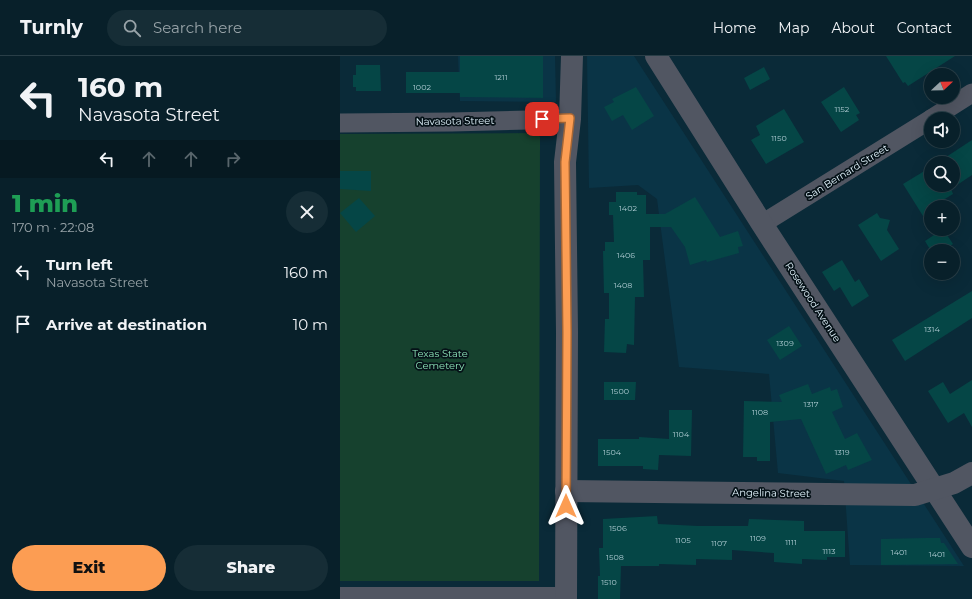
<!DOCTYPE html>
<meta charset="utf-8">
<style>
:root{--surface:#08202a;--page:#162d36;--text:#f1f3f6;--muted:#98a3a8;--line:#293e47;--accent:#fc9d53}
body{margin:0;font-family:Montserrat,sans-serif;background:var(--page);color:var(--text);height:100vh;display:flex;flex-direction:column;font-size:15px;white-space:nowrap}
*{box-sizing:border-box;margin:0}
p{font-size:13px;color:var(--muted)}
.icon{flex:none;width:22px;height:22px;fill:none;stroke:currentColor;stroke-width:2;stroke-linecap:round;stroke-linejoin:round}
.map{position:relative;flex:1;overflow:hidden}
.panel{display:flex;flex-direction:column;background:var(--surface);width:340px}
.panel>*{flex:none}
.top-card{background:#08202a;color:var(--text);overflow:hidden}
.needle{width:26px;rotate:68deg}
.fabs{position:absolute;left:584px;top:12px;display:grid;gap:8px}
.fabs a{display:grid;place-items:center;width:36px;height:36px;border-radius:50%;background:var(--surface);box-shadow:0 4px 16px #0002,0 0 0 1px var(--line);font-size:20px}
.pin{position:absolute;display:grid;place-items:center;width:34px;height:34px;color:#fff;margin:-17px;border-radius:8px;box-shadow:0 2px 6px #0006}
.me{position:absolute;width:44px;margin:-22px;rotate:0deg;stroke-linejoin:round;filter:drop-shadow(0 0 3px #0008)}
.turn{display:flex;align-items:center;gap:14px;height:84px;padding:0 12px;font-size:18px}
.turn .icon{width:52px;height:52px;stroke-width:2.5}
.turn b{display:block;font-size:28px;line-height:34px}
.lanes{display:flex;align-items:center;height:38px;padding:0 12px;background:#0003;justify-content:center;gap:20px;direction:ltr}
.lanes .off{opacity:.35}
.round{display:grid;place-items:center;flex:none;width:42px;height:42px;border-radius:21px;background:var(--page)}
.overview{display:flex;align-items:center;justify-content:space-between;height:68px;padding:0 12px}
h1{font-size:24px;font-weight:800;line-height:30px;color:#1e9e55}
.action{display:flex;gap:8px;margin-top:auto;padding:8px 12px}
.action a{flex:1;height:46px;border-radius:24px;background:var(--accent);color:#111;font-size:16px;font-weight:800;line-height:46px;text-align:center}
.action a+a{background:var(--page);color:var(--text)}
ul{padding:0;list-style:none}
li{display:flex;align-items:center;gap:12px;height:52px;padding:0 12px}
li div{flex:1}
li b{display:block;font-size:15px}
li em{font-style:normal}
header{display:flex;align-items:center;gap:24px;box-sizing:border-box;height:56px;padding:0 20px;background:var(--surface);border-bottom:1px solid var(--line)}
header strong{font-size:19px}
nav{display:flex;gap:22px;margin-inline-start:auto;font-size:14px}
.search{width:280px;height:36px;background:var(--page);display:flex;align-items:center;gap:10px;box-sizing:border-box;padding:0 14px;border-radius:22px;color:var(--muted);font-size:15px}
main{display:flex;flex:1;min-height:0}
.map>svg:first-child{display:block}
.built{fill:#0a3446}
.green{fill:#16412e}
.building{fill:#054646}
.lines{fill:none;stroke-linecap:round;stroke-linejoin:round}
.minor{stroke:#515662;stroke-width:19}
.tertiary{stroke:#515662;stroke-width:22}
.route-casing{stroke:#a46636;stroke-width:10}
.route{stroke:#fc9d53;stroke-width:7}
.labels{text-anchor:middle;dominant-baseline:central;stroke-width:3.5;stroke-linejoin:round;paint-order:stroke}
.number-label{font-size:8px;fill:#acc9d0}
.street-label{font-size:10px;fill:#e3f5fe;stroke:#051117}
.park-label{font-size:10px;fill:#8de3b8;stroke:#051117}
</style>
<header>
<strong>Turnly</strong>
<div class="search"><svg class="icon" aria-label="search" viewBox="0 0 24 24"><circle cx="10" cy="10" r="6"/><path d="M15 15l6 6"/></svg>Search here</div>
<nav><a>Home</a><a>Map</a><a>About</a><a>Contact</a></nav>
</header>
<main>
<section class="panel">
<div class="top-card">
<div class="turn"><svg class="icon" aria-label="left" viewBox="0 0 24 24"><path d="M17 20v-9H6M10 6l-5 5 5 5"/></svg><div><b>160 m</b>Navasota Street</div></div>
<div class="lanes"><svg class="icon" aria-label="left" viewBox="0 0 24 24"><path d="M17 20v-9H6M10 6l-5 5 5 5"/></svg><svg class="icon off" aria-label="ahead" viewBox="0 0 24 24"><path d="M12 20V5M6 11l6-6 6 6"/></svg><svg class="icon off" aria-label="ahead" viewBox="0 0 24 24"><path d="M12 20V5M6 11l6-6 6 6"/></svg><svg class="icon off" aria-label="right" viewBox="0 0 24 24"><path d="M7 20v-9h11M14 6l5 5-5 5"/></svg></div>
</div>
<div class="overview"><div><h1>1 min</h1><p>170 m · 22:08</p></div><a class="round"><svg class="icon" aria-label="close" viewBox="0 0 24 24"><path d="M6 6l12 12M18 6L6 18"/></svg></a></div>
<ul>
<li><svg class="icon" aria-label="left" viewBox="0 0 24 24"><path d="M17 20v-9H6M10 6l-5 5 5 5"/></svg><div><b>Turn left</b><p>Navasota Street</p></div><em>160 m</em></li>
<li><svg class="icon" aria-label="arrive" viewBox="0 0 24 24"><path d="M6 21V4h12l-3 4 3 4H6"/></svg><div><b>Arrive at destination</b></div><em>10 m</em></li>
</ul>
<div class="action"><a>Exit</a><a>Share</a></div>
</section>
<div class="map">
<svg width="632" height="543" viewBox="0 0 632 543">
<rect width="100%" height="100%" fill="#0a2a38"/>
<g class="built">
<polygon points="118,0 215,0 216,46 120,45"/>
<polygon points="247,0 294,0 624,510 510,509 504,425 438,417 429,318 339,311 317,143 298,129 249,132"/>
</g>
<polygon class="green" points="197,77 200,81 199,525 0,525 0,78"/>
<g class="building">
<polygon points="120,0 203,0 203,42 120,41 120,37 66,37 66,16 120,16"/>
<polygon points="546,0 615,0 568,30 565,26 563,27"/>
<polygon points="16,9 40,9 41,35 16,35 16,31 13,31 13,19 16,19"/>
<polygon points="424,11 430,23 410,34 404,22"/>
<polygon points="296,31 314,60 292,74 283,59 272,65 264,51 274,46 272,43"/>
<polygon points="504,31 520,57 516,59 519,64 501,76 481,46"/>
<polygon points="444,53 464,86 426,108 411,84 420,79 416,70"/>
<polygon points="632,84 632,119 611,133 613,138 598,147 600,150 597,151 591,151 591,155 583,160 563,128 591,111 591,129 613,129 613,107 597,107"/>
<polygon points="0,115 31,115 31,135 0,133"/>
<polygon points="276,136 297,136 297,139 306,139 306,158 325,158 355,141 380,181 398,175 403,190 398,191 399,197 367,206 366,204 350,209 345,191 331,171 310,171 310,204 303,204 304,241 295,241 294,289 287,288 286,297 264,296 265,263 269,263 269,237 264,237 263,195 265,195 265,186 274,186 273,159 269,159 269,146 276,146"/>
<polygon points="19,142 35,160 16,176 0,157"/>
<polygon points="537,157 540,162 550,164 547,174 559,193 541,205 518,169"/>
<polygon points="603,173 613,188 602,195 591,195 585,185"/>
<polygon points="502,204 515,226 519,223 529,240 512,251 500,231 494,235 482,216"/>
<polygon points="632,235 632,262 565,305 552,284"/>
<polygon points="449,270 462,290 440,304 427,284"/>
<polygon points="632,324 632,371 624,357 608,367 588,335 603,326 610,338"/>
<polygon points="264,326 296,326 295,344 264,344"/>
<polygon points="468,328 472,338 490,331 491,335 497,333 503,351 492,356 505,383 517,377 532,404 508,414 506,409 486,418 461,363 430,366 430,405 417,405 417,401 403,401 404,345 442,346 439,339"/>
<polygon points="329,354 352,354 351,400 319,399 318,414 303,413 303,410 258,410 258,383 299,383 299,381 329,383"/>
<polygon points="317,460 318,468 358,470 408,470 409,463 464,465 464,475 505,475 505,501 487,501 487,504 462,503 462,508 434,506 434,497 392,494 392,504 356,503 356,509 319,508 319,510 281,510 280,543 258,543 258,520 260,520 259,492 263,492 263,463"/>
<polygon points="586,482 600,482 601,487 604,487 618,508 541,509 541,483"/>
</g>
<g class="lines">
<g class="minor">
<polyline points="591,63 632,37"/>
<polyline points="0,67 112,66 230,63"/>
<polyline points="422,168 591,63"/>
</g>
<g class="tertiary">
<polyline points="316,0 422,168 632,491"/>
<polyline points="226,435 575,439 614,427 632,417"/>
<polyline points="0,542 226,542"/>
<polyline points="226,543 227,276 225,106 230,63 232,0"/>
</g>
</g>
<g class="lines">
<defs>
<polyline id="route" points="202,63 230,62 225,106 227,276 226,450"/>
</defs>
<use href="#route" class="route-casing"/>
<use href="#route" class="route"/>
</g>
<g class="labels">
<g class="number-label">
<text x="161" y="21">1211</text>
<text x="82" y="31">1002</text>
<text x="502" y="53">1152</text>
<text x="439" y="82">1150</text>
<text x="288" y="152">1402</text>
<text x="286" y="199">1406</text>
<text x="283" y="229">1408</text>
<text x="592" y="273">1314</text>
<text x="445" y="287">1309</text>
<text x="280" y="335">1500</text>
<text x="471" y="348">1317</text>
<text x="420" y="356">1108</text>
<text x="341" y="378">1104</text>
<text x="272" y="396">1504</text>
<text x="502" y="396">1319</text>
<text x="278" y="472">1506</text>
<text x="418" y="482">1109</text>
<text x="343" y="484">1105</text>
<text x="451" y="486">1111</text>
<text x="379" y="487">1107</text>
<text x="489" y="495">1113</text>
<text x="559" y="496">1401</text>
<text x="597" y="498">1401</text>
<text x="275" y="501">1508</text>
<text x="269" y="526">1510</text>
</g>
<g class="street-label">
<text transform="translate(115 65) rotate(-1)">Navasota Street</text>
<text transform="translate(507 116) rotate(-32)">San Bernard Street</text>
<text transform="translate(473 246) rotate(57)">Rosewood Avenue</text>
<text transform="translate(431 437) rotate(1)">Angelina Street</text>
</g>
<g class="park-label">
<text x="100" y="297">Texas State<tspan x="100" dy="12">Cemetery</tspan></text>
</g>
</g>
</svg>
<div class="fabs">
<a><svg class="needle" viewBox="-14 -14 28 28"><path d="M0-13l5 13h-10z" fill="#e53935"/><path d="M0 13l5-13h-10z" fill="#98a3a8"/></svg></a>
<a><svg class="icon" aria-label="sound" viewBox="0 0 24 24"><path d="M4 9h4l5-4v14l-5-4H4zM17 9q2 3 0 6"/></svg></a>
<a><svg class="icon" aria-label="search" viewBox="0 0 24 24"><circle cx="10" cy="10" r="6"/><path d="M15 15l6 6"/></svg></a>
<a>+</a>
<a>−</a>
</div>
<div class="pin" style="left:202px;top:63px;background:#d93025"><svg class="icon" aria-label="arrive" viewBox="0 0 24 24"><path d="M6 21V4h12l-3 4 3 4H6"/></svg></div>
<svg class="me" style="left:226px;top:450px" viewBox="-20 -20 40 40"><path d="M0-17L14 15 0 8-14 15z" fill="#fc9d53" stroke="#fff" stroke-width="4"/></svg>
</div>
</main>
